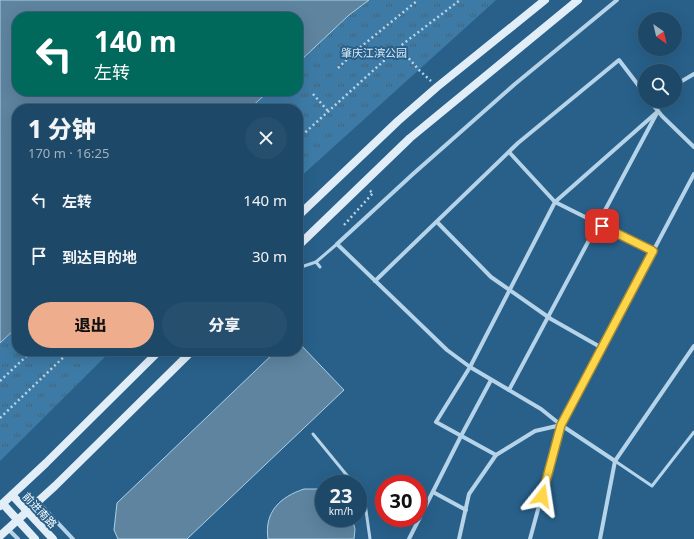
<!DOCTYPE html>
<html lang="zh">
<meta charset="utf-8">
<style>
:root{--surface:#1e4868;--page:#264f6e;--text:#f1f3f6;--muted:#a1b2c0;--line:#3c607c;--accent:#eead8d}
body{margin:0;font-family:"Noto Sans","Noto Sans SC",sans-serif;background:var(--page);color:var(--text);height:100vh;display:flex;flex-direction:column;font-size:15px;white-space:nowrap}
*{box-sizing:border-box;margin:0}
p{font-size:13px;color:var(--muted)}
.icon{flex:none;width:22px;height:22px;fill:none;stroke:currentColor;stroke-width:2;stroke-linecap:round;stroke-linejoin:round}
.map{position:relative;flex:1;overflow:hidden}
.side{position:absolute;left:12px;top:104px;width:291px;height:252px;display:flex;flex-direction:column;background:var(--surface);border-radius:16px;box-shadow:0 4px 16px #0002,0 0 0 1px var(--line)}
.side>*{flex:none}
.hud{position:absolute;left:12px;top:12px;width:291px;height:84px;border-radius:16px;box-shadow:0 4px 16px #0002,0 0 0 1px var(--line);background:#00695c;color:#fff;overflow:hidden}
.needle{width:26px;rotate:146deg}
.fabs{position:absolute;left:638px;top:12px;display:grid;gap:8px}
.fabs a{display:grid;place-items:center;width:44px;height:44px;border-radius:50%;background:var(--surface);box-shadow:0 4px 16px #0002,0 0 0 1px var(--line);font-size:20px}
.speed{position:absolute;left:315px;top:475px;display:flex;gap:8px;font-size:20px;font-weight:700;text-align:center}
.speed>*{display:grid;place-content:center;width:52px;height:52px;border-radius:50%;background:var(--surface);box-shadow:0 4px 16px #0002,0 0 0 1px var(--line);line-height:1}
.speed small{font-size:10px;font-weight:400}
.speed .limit{border:6px solid #d22;background:#fff;color:#111}
.pin{position:absolute;display:grid;place-items:center;width:34px;height:34px;color:#fff;margin:-17px;border-radius:8px;box-shadow:0 2px 6px #0006}
.me{position:absolute;width:44px;margin:-22px;rotate:15deg;stroke-linejoin:round;filter:drop-shadow(0 0 3px #0008)}
.turn{display:flex;align-items:center;gap:14px;height:84px;padding:0 16px;font-size:18px}
.turn .icon{width:52px;height:52px;stroke-width:2.5}
.turn b{display:block;font-size:28px;line-height:34px}
.round{display:grid;place-items:center;flex:none;width:42px;height:42px;border-radius:21px;background:var(--page)}
.overview{display:flex;align-items:center;justify-content:space-between;height:68px;padding:0 16px}
h1{font-size:24px;font-weight:800;line-height:30px}
.cta{display:flex;gap:8px;margin-top:auto;padding:8px 16px}
.cta a{flex:1;height:46px;border-radius:24px;background:var(--accent);color:#111;font-size:16px;font-weight:800;line-height:46px;text-align:center}
.cta a+a{background:var(--page);color:var(--text)}
ul{padding:0;list-style:none}
li{display:flex;align-items:center;gap:12px;height:56px;padding:0 16px}
li div{flex:1}
li b{display:block;font-size:15px}
li em{font-style:normal}
.map>svg:first-child{display:block}
.park{fill:url(#park-tufts)}
.water{fill:#5e849f;stroke:#abd1e9}
.lines{fill:none;stroke-linecap:round;stroke-linejoin:round}
.path{stroke:#b6d4e9;stroke-width:2.5;stroke-dasharray:2 3;stroke-linecap:butt}
.lane{stroke:#b6d4e9;stroke-width:3}
.street{stroke:#b6d4e9;stroke-width:4}
.secondary{stroke:#e1eef8;stroke-width:8}
.route-casing{stroke:#a68a30;stroke-width:10}
.route{stroke:#ffd54a;stroke-width:7}
.labels{text-anchor:middle;dominant-baseline:central;stroke-width:4;stroke-linejoin:round;paint-order:stroke}
.park-label{font-size:11px;fill:#daebf7;stroke:#28608a}
.street-label{font-size:11px;fill:#fff;stroke:#28608a}
</style>
<div class="map">
<svg width="694" height="539" viewBox="0 0 694 539">
<defs>
<pattern id="park-tufts" width="24" height="20" patternUnits="userSpaceOnUse"><rect width="24" height="20" fill="#3d7ba6"/><path d="M3 7l-1-3M5 7V3M7 7l1-3M15 17l-1-3M17 17v-4M19 17l1-3" fill="none" stroke="#446479"/></pattern>
</defs>
<rect width="100%" height="100%" fill="#28608a"/>
<g class="park">
<polygon points="369,0 496,0 298,179 298,109 249,109 269,91 298,91 298,63 349,15"/>
<polygon points="17,327 17,351 111,351 0,461 0,343"/>
</g>
<g class="water">
<polygon points="0,0 369,0 349,15 298,63 298,17 17,17 17,91 269,91 249,109 17,109 17,327 0,343"/>
<polygon points="298,342 344,390 187,539 118,539 114,530 117,503 276,351 298,351"/>
<path d="M304,489H319L324,491V518H352L355,529L354,539H268C264,512 280,497 304,489Z"/>
</g>
<g class="lines">
<g class="path">
<polyline points="399,47 419,70 431,81"/>
<polyline points="338,68 357,50 418,0"/>
<polyline points="313,94 328,111"/>
<polyline points="298,139 399,47 460,0"/>
<polyline points="344,225 373,193 369,190"/>
<polyline points="0,381 32,351"/>
<polyline points="0,418 70,351"/>
</g>
<g class="lane">
<polyline points="316,262 320,267"/>
<polyline points="298,272 304,266 316,262 337,244"/>
<polyline points="313,434 354,484"/>
<polyline points="615,461 652,486 694,432"/>
<polyline points="358,488 364,496 370,539"/>
</g>
<g class="street">
<polyline points="675,85 694,74"/>
<polyline points="650,101 662,116 694,147"/>
<polyline points="437,222 491,277 551,319 602,348"/>
<polyline points="653,251 555,202 656,113"/>
<polyline points="375,281 518,143 619,60 645,94"/>
<polyline points="509,390 658,111"/>
<polyline points="496,455 436,422 470,367 555,202 509,152"/>
<polyline points="615,461 694,346"/>
<polyline points="433,492 466,510"/>
<polyline points="38,502 73,539"/>
<polyline points="8,529 18,539"/>
<polyline points="409,539 461,436 491,380"/>
<polyline points="459,539 469,494 496,455 535,431 561,425"/>
<polyline points="530,539 561,425 694,174"/>
<polyline points="600,539 615,461 561,425 541,409 470,367 447,350 337,244 413,174 515,84 617,0"/>
</g>
<g class="secondary">
<polyline points="298,216 398,121 437,87 545,0"/>
<polyline points="298,246 410,138 578,0"/>
<polyline points="12,495 53,539"/>
<polyline points="3,504 35,539"/>
<polyline points="0,506 46,463 159,351"/>
<polyline points="0,536 55,486 192,351"/>
</g>
</g>
<g class="lines">
<defs>
<polyline id="route" points="542,496 561,425 653,251 602,226"/>
</defs>
<use href="#route" class="route-casing"/>
<use href="#route" class="route"/>
</g>
<g class="labels">
<g class="park-label">
<text x="374" y="52">肇庆江滨公园</text>
</g>
<g class="street-label">
<text transform="translate(40 510) rotate(47)">前进南路</text>
</g>
</g>
</svg>
<div class="fabs">
<a><svg class="needle" viewBox="-14 -14 28 28"><path d="M0-13l5 13h-10z" fill="#e53935"/><path d="M0 13l5-13h-10z" fill="#a1b2c0"/></svg></a>
<a><svg class="icon" aria-label="search" viewBox="0 0 24 24"><circle cx="10" cy="10" r="6"/><path d="M15 15l6 6"/></svg></a>
</div>
<div class="speed"><div>23<small>km/h</small></div><div class="limit">30</div></div>
<div class="pin" style="left:602px;top:226px;background:#d93025"><svg class="icon" aria-label="arrive" viewBox="0 0 24 24"><path d="M6 21V4h12l-3 4 3 4H6"/></svg></div>
<svg class="me" style="left:542px;top:496px" viewBox="-20 -20 40 40"><path d="M0-17L14 15 0 8-14 15z" fill="#ffd54a" stroke="#fff" stroke-width="4"/></svg>
<div class="hud">
<div class="turn"><svg class="icon" aria-label="left" viewBox="0 0 24 24"><path d="M17 20v-9H6M10 6l-5 5 5 5"/></svg><div><b>140 m</b>左转</div></div>
</div>
<section class="side">
<div class="overview"><div><h1>1 分钟</h1><p>170 m · 16:25</p></div><a class="round"><svg class="icon" aria-label="close" viewBox="0 0 24 24"><path d="M6 6l12 12M18 6L6 18"/></svg></a></div>
<ul>
<li><svg class="icon" aria-label="left" viewBox="0 0 24 24"><path d="M17 20v-9H6M10 6l-5 5 5 5"/></svg><div><b>左转</b></div><em>140 m</em></li>
<li><svg class="icon" aria-label="arrive" viewBox="0 0 24 24"><path d="M6 21V4h12l-3 4 3 4H6"/></svg><div><b>到达目的地</b></div><em>30 m</em></li>
</ul>
<div class="cta"><a>退出</a><a>分享</a></div>
</section>
</div>
